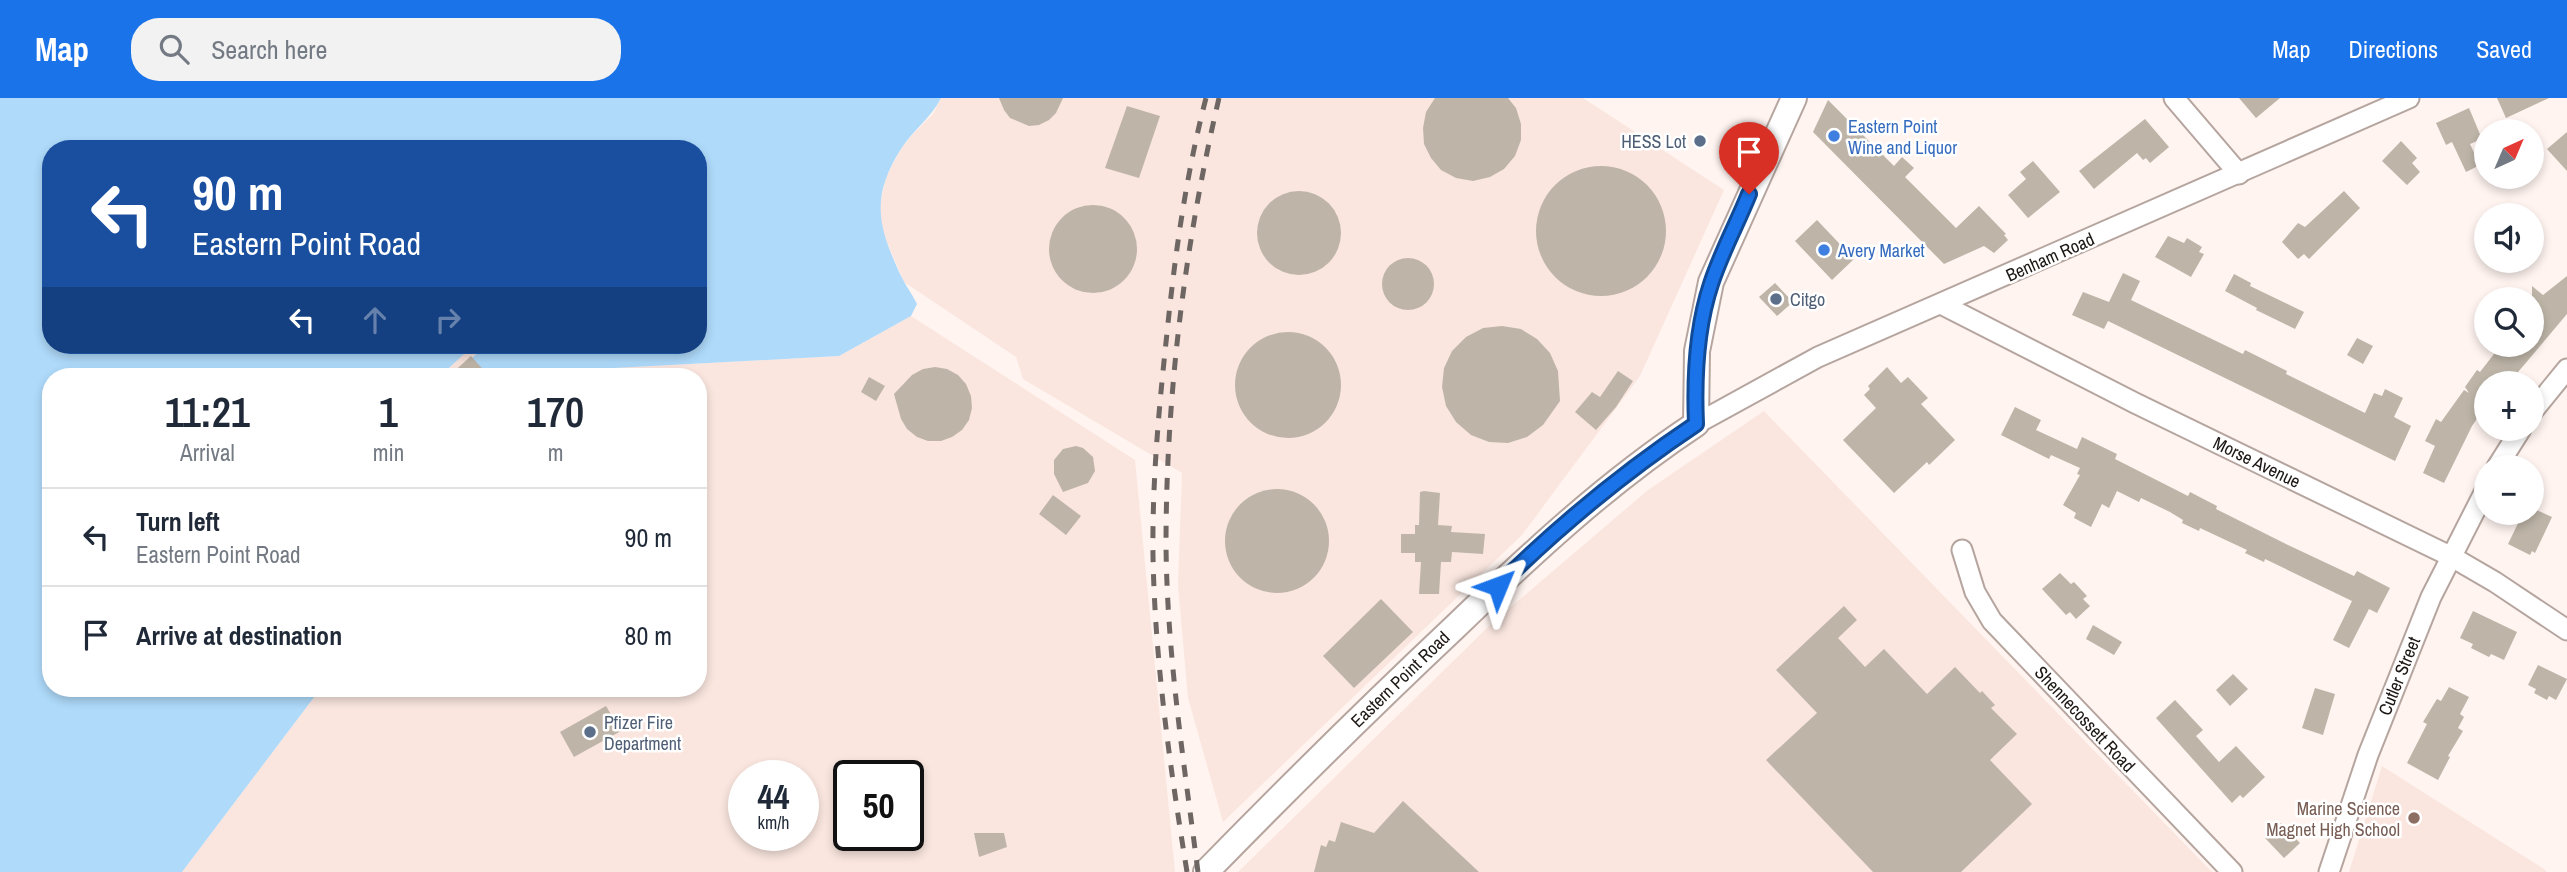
<!DOCTYPE html>
<meta charset="utf-8">
<style>
:root{--surface:#fff;--page:#f2f2f3;--text:#1f2937;--muted:#747a83;--line:#e0e1e3;--accent:#1a73e8}
body{margin:0;font-family:"Archivo Narrow",sans-serif;background:var(--page);color:var(--text);height:100vh;display:flex;flex-direction:column;font-size:26px;white-space:nowrap}
*{box-sizing:border-box;margin:0}
p{font-size:23px;color:var(--muted)}
.icon{flex:none;width:38px;height:38px;fill:none;stroke:currentColor;stroke-width:2;stroke-linecap:round;stroke-linejoin:round}
.map{position:relative;flex:1;overflow:hidden}
.sheet{position:absolute;left:42px;top:270px;width:665px;height:329px;display:flex;flex-direction:column;background:var(--surface);border-radius:28px;box-shadow:0 4px 10px #0003}
.sheet>*{flex:none}
.banner{position:absolute;left:42px;top:42px;width:665px;height:214px;border-radius:28px;box-shadow:0 4px 10px #0003;background:#1a4fa0;color:#fff;overflow:hidden}
.needle{width:46px;rotate:44deg}
.fabs{position:absolute;left:2474px;top:21px;display:grid;gap:14px}
.fabs a{display:grid;place-items:center;width:70px;height:70px;border-radius:50%;background:var(--surface);box-shadow:0 4px 10px #0003;font-size:35px}
.speed{position:absolute;left:728px;top:662px;display:flex;gap:14px;font-size:35px;font-weight:700;text-align:center}
.speed>*{display:grid;place-content:center;width:91px;height:91px;border-radius:50%;background:var(--surface);box-shadow:0 4px 10px #0003;line-height:1}
.speed small{font-size:18px;font-weight:400}
.speed .limit{border:4px solid #111;border-radius:10px;background:#fff;color:#111}
.pin{position:absolute;display:grid;place-items:center;width:60px;height:60px;color:#fff;margin:-72px -30px;border-radius:50% 50% 50% 0;rotate:-45deg;box-shadow:0 0 7px #0007}
.pin .icon{rotate:45deg}
.me{position:absolute;width:77px;margin:-38px;rotate:46deg;stroke-linejoin:round;filter:drop-shadow(0 0 5px #0008)}
.turn{display:flex;align-items:center;gap:24px;height:147px;padding:0 35px;font-size:32px}
.turn .icon{width:91px;height:91px;stroke-width:2.5}
.turn b{display:block;font-size:49px;line-height:60px}
.lanes{display:flex;align-items:center;height:66px;padding:0 35px;background:#0003;justify-content:center;gap:35px;direction:ltr}
.lanes .off{opacity:.35}
.eta{display:flex;justify-content:space-evenly;align-items:center;height:119px;text-align:center}
.eta b{font-size:42px;font-weight:600;line-height:49px}
ul{padding:0;list-style:none}
li{display:flex;align-items:center;gap:21px;height:98px;padding:0 35px;border-top:2px solid var(--line)}
li div{flex:1}
li b{display:block;font-size:26px}
li em{font-style:normal}
header{display:flex;align-items:center;gap:42px;box-sizing:border-box;height:98px;padding:0 35px;background:var(--accent);color:#fff}
header strong{font-size:33px}
nav{display:flex;gap:38px;margin-inline-start:auto;font-size:24px}
.search{width:490px;height:63px;background:var(--page);display:flex;align-items:center;gap:18px;box-sizing:border-box;padding:0 24px;border-radius:28px;color:var(--muted);font-size:26px}
.map>svg:first-child{display:block}
.built{fill:#fae6df;fill-rule:evenodd}
.water{fill:#afdafa}
.building{fill:#beb5a8}
.lines{fill:none;stroke-linecap:round;stroke-linejoin:round}
.minor-casing{stroke:#b6a59f;stroke-width:23}
.major-casing{stroke:#b6a59f;stroke-width:28}
.minor{stroke:#fff;stroke-width:19}
.major{stroke:#fff;stroke-width:24}
.rail{stroke:#6e6663;stroke-width:5;stroke-dasharray:12 12;stroke-linecap:butt}
.route-casing{stroke:#114b97;stroke-width:18}
.route{stroke:#1a73e8;stroke-width:12}
.shop-dot{fill:#3f7fe0;stroke:#fff;stroke-width:2.5}
.service-dot{fill:#5c6f8a;stroke:#fff;stroke-width:2.5}
.education-dot{fill:#8d6e63;stroke:#fff;stroke-width:2.5}
.labels{text-anchor:middle;dominant-baseline:central;stroke-width:5;stroke-linejoin:round;paint-order:stroke}
.shop-label{font-size:18px;fill:#366cbe;stroke:#fff;text-anchor:start}
.service-label{font-size:18px;fill:#4e5e75;stroke:#fff;text-anchor:start}
.street-label{font-size:18px;fill:#1d1714;stroke:#fff}
.education-label{font-size:18px;fill:#785e54;stroke:#fff;text-anchor:end}
</style>
<header>
<strong>Map</strong>
<div class="search"><svg class="icon" aria-label="search" viewBox="0 0 24 24"><circle cx="10" cy="10" r="6"/><path d="M15 15l6 6"/></svg>Search here</div>
<nav><a>Map</a><a>Directions</a><a>Saved</a></nav>
</header>
<div class="map">
<svg width="2567" height="774" viewBox="0 0 2567 774">
<rect width="100%" height="100%" fill="#fff4f0"/>
<g class="built">
<polygon points="941,0 1583,0 1724,92 1640,278 1522,437 1223,724 1188,600 1178,488 1182,375 1023,281 1016,259 904,184 889,149 882,132 879,111 886,79 901,51 912,37 933,16"/>
<path d="M911,218L1135,362L1175,774H182L321,590H698V278H555L559,273L839,258ZM744,677H803V737H744ZM849,677H908V737H849Z"/>
<polygon points="474,247 486,247 472,260 484,273 478,278 440,278"/>
<polygon points="1764,313 2212,774 1238,774 1491,526 1648,392"/>
<polygon points="2382,668 2544,771 2547,774 2349,774"/>
</g>
<path class="water" d="M0,0H941C931,20 913,32 901,51C870,100 878,128 901,178C906,188 912,196 917,206L911,218L839,258L559,273L555,278H478L483,272L472,260L486,247H698V51H51V247H474L440,278H51V590H321L182,774H0Z"/>
<g class="building">
<polygon points="999,0 1063,0 1056,15 1049,22 1039,27 1029,28 1010,20 1004,12"/>
<polygon points="1435,0 1508,0 1516,10 1521,26 1521,42 1515,58 1504,71 1490,79 1473,83 1456,80 1441,72 1431,60 1424,46 1423,30 1426,14"/>
<polygon points="2239,0 2280,0 2256,20"/>
<polygon points="2497,0 2549,0 2506,20"/>
<polygon points="1828,2 1894,68 1902,59 1914,70 1905,79 1956,130 1979,108 2006,136 2004,137 2008,142 1994,155 1984,148 1944,166 1813,34"/>
<polygon points="1127,8 1160,18 1139,80 1105,70"/>
<polygon points="2469,10 2482,41 2470,46 2480,67 2466,74 2452,44 2446,47 2436,25"/>
<polygon points="2145,21 2169,49 2150,65 2146,60 2143,62 2137,55 2094,91 2079,73"/>
<polygon points="2567,34 2567,73 2547,51"/>
<polygon points="2401,43 2417,60 2412,65 2420,74 2407,87 2382,63"/>
<polygon points="2033,63 2060,94 2028,120 2008,97 2026,81 2020,74"/>
<circle cx="1601" cy="133" r="65"/>
<circle cx="1299" cy="135" r="42"/>
<polygon points="2344,93 2360,110 2309,161 2304,156 2298,161 2282,144 2298,125 2305,129"/>
<circle cx="1093" cy="151" r="44"/>
<polygon points="1817,122 1854,161 1832,182 1795,143"/>
<polygon points="2168,138 2184,145 2187,140 2202,149 2199,154 2204,156 2191,179 2155,159"/>
<circle cx="1408" cy="186" r="26"/>
<polygon points="2123,175 2140,183 2131,202 2243,256 2245,252 2287,273 2286,276 2365,315 2374,295 2382,298 2385,291 2403,300 2394,319 2411,328 2395,363 2108,223 2104,231 2072,217 2083,194 2109,204"/>
<polygon points="2234,176 2251,185 2250,188 2304,214 2295,231 2256,212 2257,210 2225,193"/>
<polygon points="2567,178 2567,216 2513,280 2505,273 2496,285 2487,285 2487,306 2472,328 2444,385 2423,375 2435,348 2425,343 2436,321 2441,324 2464,292 2469,295 2465,289 2477,272 2480,274 2501,247 2532,247 2532,188 2543,197"/>
<polygon points="1775,185 1793,204 1777,218 1759,199"/>
<polygon points="1502,228 1521,231 1537,241 1550,255 1558,273 1560,303 1543,327 1527,339 1508,345 1489,344 1471,337 1456,324 1446,308 1442,289 1444,270 1452,253 1466,239 1483,230"/>
<circle cx="1288" cy="287" r="53"/>
<polygon points="2357,240 2373,248 2363,266 2347,257"/>
<polygon points="471,258 489,278 449,278"/>
<polygon points="935,269 947,271 958,277 966,286 971,298 972,310 969,322 962,332 952,339 941,343 928,343 917,339 907,331 901,321 894,296 912,277 923,271"/>
<polygon points="1887,269 1901,285 1908,279 1928,300 1921,306 1955,342 1929,367 1927,364 1894,395 1843,342 1876,310 1864,297 1870,291 1868,288"/>
<polygon points="1618,273 1633,283 1616,309 1596,332 1575,314 1592,294 1600,299"/>
<polygon points="869,279 885,288 876,303 861,294"/>
<polygon points="2015,309 2041,322 2036,332 2077,351 2082,339 2117,356 2115,361 2188,398 2190,394 2217,408 2216,411 2288,447 2354,478 2357,473 2390,490 2377,515 2369,511 2349,550 2333,542 2352,503 2265,461 2264,464 2245,455 2247,452 2200,430 2199,433 2182,425 2183,422 2170,414 2141,400 2139,404 2117,393 2109,410 2102,406 2091,429 2074,420 2076,415 2063,407 2080,377 2077,376 2080,370 2051,357 2049,361 2001,337"/>
<polygon points="1076,348 1083,350 1093,359 1095,373 1088,385 1063,394 1054,376 1054,362 1063,351"/>
<circle cx="1277" cy="443" r="52"/>
<polygon points="1424,393 1440,395 1438,427 1452,428 1451,434 1485,436 1483,456 1452,454 1451,464 1441,464 1439,496 1419,496 1421,464 1415,464 1415,455 1401,455 1401,436 1415,436 1415,427 1419,427 1420,394"/>
<polygon points="1053,397 1081,418 1066,437 1039,416"/>
<polygon points="2532,410 2552,419 2535,455 2532,453 2530,457 2508,446 2523,415 2532,415"/>
<polygon points="2060,475 2071,486 2074,484 2087,498 2083,501 2090,508 2076,521 2070,514 2066,517 2042,491"/>
<polygon points="1381,501 1413,534 1354,590 1323,558"/>
<polygon points="1844,508 1857,522 1838,540 1865,569 1884,551 1927,596 1955,569 1980,595 1982,593 1995,607 1991,610 2017,636 1990,662 2032,706 1961,774 1873,774 1766,662 1817,615 1776,572"/>
<polygon points="2473,513 2517,534 2504,562 2491,556 2489,559 2471,550 2473,546 2460,540"/>
<polygon points="2093,527 2122,544 2114,557 2086,541"/>
<polygon points="2538,567 2567,581 2556,602 2549,598 2547,602 2534,595 2536,591 2528,587"/>
<polygon points="2233,576 2248,591 2230,608 2216,592"/>
<polygon points="2449,589 2469,599 2460,616 2464,619 2458,630 2463,633 2448,658 2450,659 2438,682 2407,665 2427,626 2423,624 2437,601 2441,603"/>
<polygon points="2315,590 2335,596 2323,637 2302,630"/>
<polygon points="2175,602 2203,632 2196,638 2219,664 2236,648 2265,679 2243,700 2240,697 2232,705 2156,620"/>
<polygon points="606,608 621,633 574,659 560,634"/>
<polygon points="1403,703 1479,774 1314,774 1321,747 1326,749 1329,742 1335,744 1341,724 1374,735"/>
<polygon points="2281,725 2300,745 2284,760 2265,740"/>
<polygon points="974,735 1004,735 1007,749 979,759"/>
</g>
<g class="lines">
<defs>
<g id="minor">
<polyline points="2174,0 2239,76"/>
<polyline points="1941,206 2135,305 2452,459 2495,484 2567,532"/>
<polyline points="2532,314 2567,271"/>
<polyline points="1696,326 1818,259 2409,0"/>
<polyline points="2497,369 2521,331"/>
<polyline points="1962,452 1975,494 1992,523 2232,774"/>
<polyline points="2329,774 2368,657 2431,499 2487,389"/>
</g>
<path id="major" d="M1206,774C1288,690 1371,608 1456,528C1532,455 1608,384 1696,326L1697,253L1711,184L1794,0"/>
</defs>
<use href="#minor" class="minor-casing"/>
<use href="#major" class="major-casing"/>
<use href="#minor" class="minor"/>
<use href="#major" class="major"/>
<g class="rail">
<path d="M1187,774C1170,669 1155,564 1153,458C1152,384 1159,309 1167,235C1175,156 1186,77 1206,0"/>
<path d="M1198,774C1184,665 1167,557 1166,447C1166,297 1185,145 1219,0"/>
</g>
</g>
<g class="lines">
<defs>
<path id="route" d="M1498,488C1559,428 1624,374 1696,326C1694,279 1696,231 1711,186C1721,155 1737,126 1749,96"/>
</defs>
<use href="#route" class="route-casing"/>
<use href="#route" class="route"/>
</g>
<g class="shop-dot">
<circle cx="1834" cy="38" r="7"/>
<circle cx="1824" cy="152" r="7"/>
</g>
<g class="service-dot">
<circle cx="1700" cy="43" r="7"/>
<circle cx="1776" cy="201" r="7"/>
<circle cx="590" cy="634" r="7"/>
</g>
<circle class="education-dot" cx="2414" cy="720" r="7"/>
<g class="labels">
<g class="shop-label">
<text x="1848" y="28">Eastern Point<tspan x="1848" dy="21">Wine and Liquor</tspan></text>
<text x="1838" y="152">Avery Market</text>
</g>
<g class="service-label">
<text x="1686" y="43" text-anchor="end">HESS Lot</text>
<text x="1790" y="201">Citgo</text>
<text x="604" y="624">Pfizer Fire<tspan x="604" dy="21">Department</tspan></text>
</g>
<g class="street-label">
<text transform="translate(2050 159) rotate(-24)">Benham Road</text>
<text transform="translate(2257 364) rotate(26)">Morse Avenue</text>
<text transform="translate(2399 578) rotate(-68)">Cutler Street</text>
<text transform="translate(1400 581) rotate(-44)">Eastern Point Road</text>
<text transform="translate(2085 621) rotate(47)">Shennecossett Road</text>
</g>
<g class="education-label">
<text x="2400" y="710">Marine Science<tspan x="2400" dy="21">Magnet High School</tspan></text>
</g>
</g>
</svg>
<div class="fabs">
<a><svg class="needle" viewBox="-14 -14 28 28"><path d="M0-13l5 13h-10z" fill="#e53935"/><path d="M0 13l5-13h-10z" fill="#747a83"/></svg></a>
<a><svg class="icon" aria-label="sound" viewBox="0 0 24 24"><path d="M4 9h4l5-4v14l-5-4H4zM17 9q2 3 0 6"/></svg></a>
<a><svg class="icon" aria-label="search" viewBox="0 0 24 24"><circle cx="10" cy="10" r="6"/><path d="M15 15l6 6"/></svg></a>
<a>+</a>
<a>−</a>
</div>
<div class="speed"><div>44<small>km/h</small></div><div class="limit">50</div></div>
<div class="pin" style="left:1749px;top:96px;background:#d93025"><svg class="icon" aria-label="arrive" viewBox="0 0 24 24"><path d="M6 21V4h12l-3 4 3 4H6"/></svg></div>
<svg class="me" style="left:1498px;top:488px" viewBox="-20 -20 40 40"><path d="M0-17L14 15 0 8-14 15z" fill="#1a73e8" stroke="#fff" stroke-width="4"/></svg>
<div class="banner">
<div class="turn"><svg class="icon" aria-label="left" viewBox="0 0 24 24"><path d="M17 20v-9H6M10 6l-5 5 5 5"/></svg><div><b>90 m</b>Eastern Point Road</div></div>
<div class="lanes"><svg class="icon" aria-label="left" viewBox="0 0 24 24"><path d="M17 20v-9H6M10 6l-5 5 5 5"/></svg><svg class="icon off" aria-label="ahead" viewBox="0 0 24 24"><path d="M12 20V5M6 11l6-6 6 6"/></svg><svg class="icon off" aria-label="right" viewBox="0 0 24 24"><path d="M7 20v-9h11M14 6l5 5-5 5"/></svg></div>
</div>
<section class="sheet">
<div class="eta">
<div><b>11:21</b><p>Arrival</p></div>
<div><b>1</b><p>min</p></div>
<div><b>170</b><p>m</p></div>
</div>
<ul>
<li><svg class="icon" aria-label="left" viewBox="0 0 24 24"><path d="M17 20v-9H6M10 6l-5 5 5 5"/></svg><div><b>Turn left</b><p>Eastern Point Road</p></div><em>90 m</em></li>
<li><svg class="icon" aria-label="arrive" viewBox="0 0 24 24"><path d="M6 21V4h12l-3 4 3 4H6"/></svg><div><b>Arrive at destination</b></div><em>80 m</em></li>
</ul>
</section>
</div>
